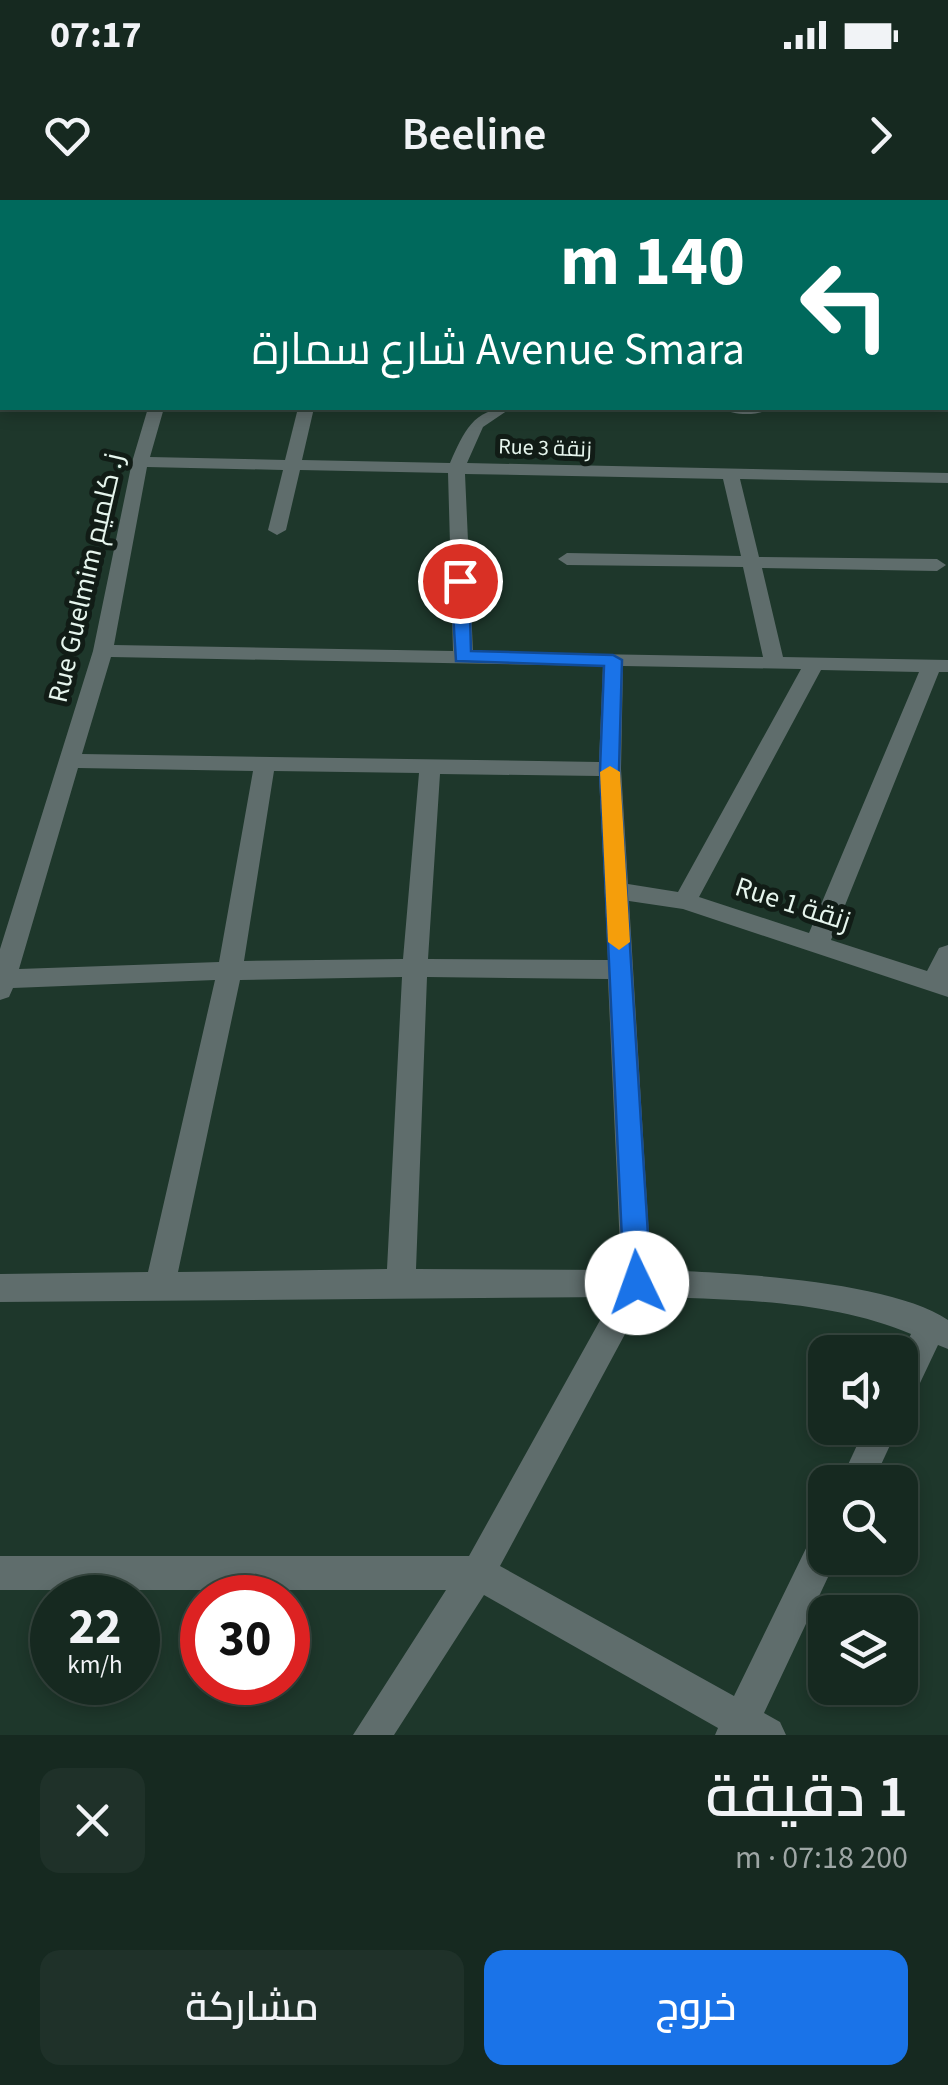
<!DOCTYPE html>
<html lang="ar">
<meta charset="utf-8">
<style>
:root{--surface:#162920;--page:#1f3129;--text:#f1f3f6;--muted:#9ea6a5;--line:#35453e;--accent:#1a73e8}
body{margin:0;font-family:"Source Sans 3",Cairo,sans-serif;background:var(--page);color:var(--text);direction:rtl;height:100vh;display:flex;flex-direction:column;font-size:38px;white-space:nowrap}
*{box-sizing:border-box;margin:0}
p{font-size:32px;color:var(--muted)}
.icon{flex:none;width:55px;height:55px;fill:none;stroke:currentColor;stroke-width:2;stroke-linecap:round;stroke-linejoin:round}
.map{position:relative;height:1535px;overflow:hidden;direction:ltr}
.sheet{display:flex;flex-direction:column;background:var(--surface);flex:1}
.sheet>*{flex:none}
.banner{position:absolute;left:0px;top:0px;width:950px;height:210px;box-shadow:0 5px 15px #0003,0 0 0 2px var(--line);direction:rtl;background:#00695c;color:#fff;overflow:hidden}
.tools{position:absolute;left:808px;top:1135px;display:grid;gap:20px}
.tools a{display:grid;place-items:center;width:110px;height:110px;border-radius:20px;background:var(--surface);box-shadow:0 5px 15px #0003,0 0 0 2px var(--line);font-size:50px}
.speed{position:absolute;left:30px;top:1375px;display:flex;gap:20px;font-size:50px;font-weight:700;text-align:center}
.speed>*{display:grid;place-content:center;width:130px;height:130px;border-radius:50%;background:var(--surface);box-shadow:0 5px 15px #0003,0 0 0 2px var(--line);line-height:1}
.speed small{font-size:25px;font-weight:400}
.speed .limit{border:15px solid #d22;background:#fff;color:#111}
.pin{position:absolute;display:grid;place-items:center;width:85px;height:85px;color:#fff;margin:-42px;border:5px solid #fff;border-radius:50%;box-shadow:0 2px 10px #0007}
.me{position:absolute;width:110px;margin:-55px;rotate:357deg;stroke-linejoin:round;filter:drop-shadow(0 0 8px #0008)}
.turn{display:flex;align-items:center;gap:35px;height:210px;padding:0 40px;font-size:45px}
.turn .icon{width:130px;height:130px;stroke-width:2.5}
.turn b{display:block;font-size:70px;line-height:85px}
.round{display:grid;place-items:center;flex:none;width:105px;height:105px;border-radius:20px;background:var(--page)}
.summary{display:flex;align-items:center;justify-content:space-between;height:170px;padding:0 40px}
h1{font-size:60px;font-weight:600;line-height:75px}
.primary-button{display:flex;gap:20px;margin-top:auto;padding:20px 40px}
.primary-button a{flex:1;height:115px;border-radius:20px;background:var(--accent);color:#fff;font-size:40px;font-weight:600;line-height:115px;text-align:center}
.primary-button a+a{background:var(--page);color:var(--text)}
.status{display:flex;justify-content:space-between;align-items:center;height:70px;padding:0 50px;background:var(--surface);direction:ltr}
.status svg{height:28px;fill:currentColor}
header{display:flex;justify-content:space-between;align-items:center;height:130px;padding:0 40px;background:var(--surface);font-size:45px;font-weight:600}
.map>svg:first-child{display:block}
.lines{fill:none;stroke-linecap:round;stroke-linejoin:round}
.lane{fill:#5f6d6c;fill-rule:evenodd}
.street{fill:#5f6d6c;fill-rule:evenodd}
.route{fill:#1a73e8;stroke:#114b97;stroke-width:2.5}
.slow{fill:#f59e0b}
.labels{text-anchor:middle;dominant-baseline:central;stroke-width:10;stroke-linejoin:round;paint-order:stroke}
.far-street-label{font-size:22px;fill:#e6f5ed;stroke:#111c16}
.street-label{font-size:28px;fill:#e6f5ed;stroke:#111c16}
</style>
<div class="status"><b>07:17</b><svg viewBox="0 0 49 12"><path d="M0 12V9h3v3zM5 12V6h3v6zM10 12V3h3v9zM15 12V0h3v12zM26 1h20v11H26zM47 4h2v5h-2z"/></svg></div>
<header><svg class="icon" aria-label="forward" viewBox="0 0 24 24"><path d="M9 5l7 7-7 7"/></svg>Beeline<svg class="icon" aria-label="heart" viewBox="0 0 24 24"><path d="M12 20l-8-8c-3-5 5-10 8-4 3-6 11-1 8 4z"/></svg></header>
<div class="map">
<svg width="948" height="1535" viewBox="0 0 948 1535">
<rect width="100%" height="100%" fill="#1e372b"/>
<g class="lines">
<polygon class="lane" points="248,0 260,0 260,2 249,2"/>
<g class="street">
<polygon points="865,0 887,0 888,2 866,2"/>
<rect x="0" y="194" width="2" height="10"/>
<path d="M148,208H164L150,257L285,260L298,208H314L302,260L450,263C464,232 473,208 511,208L483,227L467,263L948,273V283L740,279L759,357L937,359L946,365L937,371L762,368L783,457L948,460V472H939L831,740L927,771L939,748L948,745V797L683,709L629,701L651,1070C725,1072 890,1080 948,1120V1149L938,1145L911,1202L900,1206V1157L911,1134C831,1100 731,1099 645,1097L500,1366L734,1496L813,1334L825,1329V1358H837L764,1513L780,1522L786,1535H715L718,1528L484,1395L394,1535H353L446,1390H0V1356H469L613,1097L0,1102V1074L148,1072L215,780L13,788L9,797L0,800V749L93,451L132,262ZM147,267L283,270L268,330L277,335L286,330L300,270L448,273L453,451L114,445ZM465,274L723,279L741,356L567,353L558,359L567,365L743,367L763,457L473,452ZM111,457L603,466L599,562L82,554ZM623,466L801,469L678,692L628,684L621,569ZM821,470L919,472L809,733L699,697ZM78,568L253,571L219,762L19,769ZM274,571L419,573L403,759L244,761ZM440,574L599,576L608,760L428,759ZM402,777L387,1069L178,1072L240,780ZM427,777L608,779L621,1070L416,1069Z"/>
<path d="M722,208H771C760,216 733,216 722,208Z"/>
<polygon points="865,1228 898,1228 873,1282 840,1282"/>
</g>
</g>
<polygon class="route" points="460,376 469,381 471,451 613,455 622,460 619,570 651,1083 647,1092 637,1095 628,1092 624,1083 600,570 604,466 456,461 451,381"/>
<polygon class="slow" points="610,566 620,572 630,742 619,750 608,742 600,572"/>
<g class="labels">
<g class="far-street-label">
<text transform="translate(545 248) rotate(2)">Rue 3 زنقة</text>
</g>
<g class="street-label">
<text transform="translate(86 378) rotate(-77)">Rue Guelmim ز. كلميم</text>
<text transform="translate(793 704) rotate(18)">Rue 1 زنقة</text>
</g>
</g>
</svg>
<div class="tools">
<a><svg class="icon" aria-label="sound" viewBox="0 0 24 24"><path d="M4 9h4l5-4v14l-5-4H4zM17 9q2 3 0 6"/></svg></a>
<a><svg class="icon" aria-label="search" viewBox="0 0 24 24"><circle cx="10" cy="10" r="6"/><path d="M15 15l6 6"/></svg></a>
<a><svg class="icon" aria-label="layers" viewBox="0 0 24 24"><path d="M12 4l9 5-9 5-9-5zM3 14l9 5 9-5"/></svg></a>
</div>
<div class="speed"><div>22<small>km/h</small></div><div class="limit">30</div></div>
<div class="pin" style="left:460px;top:381px;background:#d93025"><svg class="icon" aria-label="arrive" viewBox="0 0 24 24"><path d="M6 21V4h12l-3 4 3 4H6"/></svg></div>
<svg class="me" style="left:637px;top:1083px" viewBox="-20 -20 40 40"><circle r="19" fill="#fff"/><path d="M0-13L10 11 0 6-10 11z" fill="#1a73e8"/></svg>
<div class="banner">
<div class="turn"><svg class="icon" aria-label="left" viewBox="0 0 24 24"><path d="M17 20v-9H6M10 6l-5 5 5 5"/></svg><div><b>140 m</b>Avenue Smara شارع سمارة</div></div>
</div>
</div>
<section class="sheet">
<div class="summary"><div><h1>1 دقيقة</h1><p>200 m · 07:18</p></div><a class="round"><svg class="icon" aria-label="close" viewBox="0 0 24 24"><path d="M6 6l12 12M18 6L6 18"/></svg></a></div>
<div class="primary-button"><a>خروج</a><a>مشاركة</a></div>
</section>
